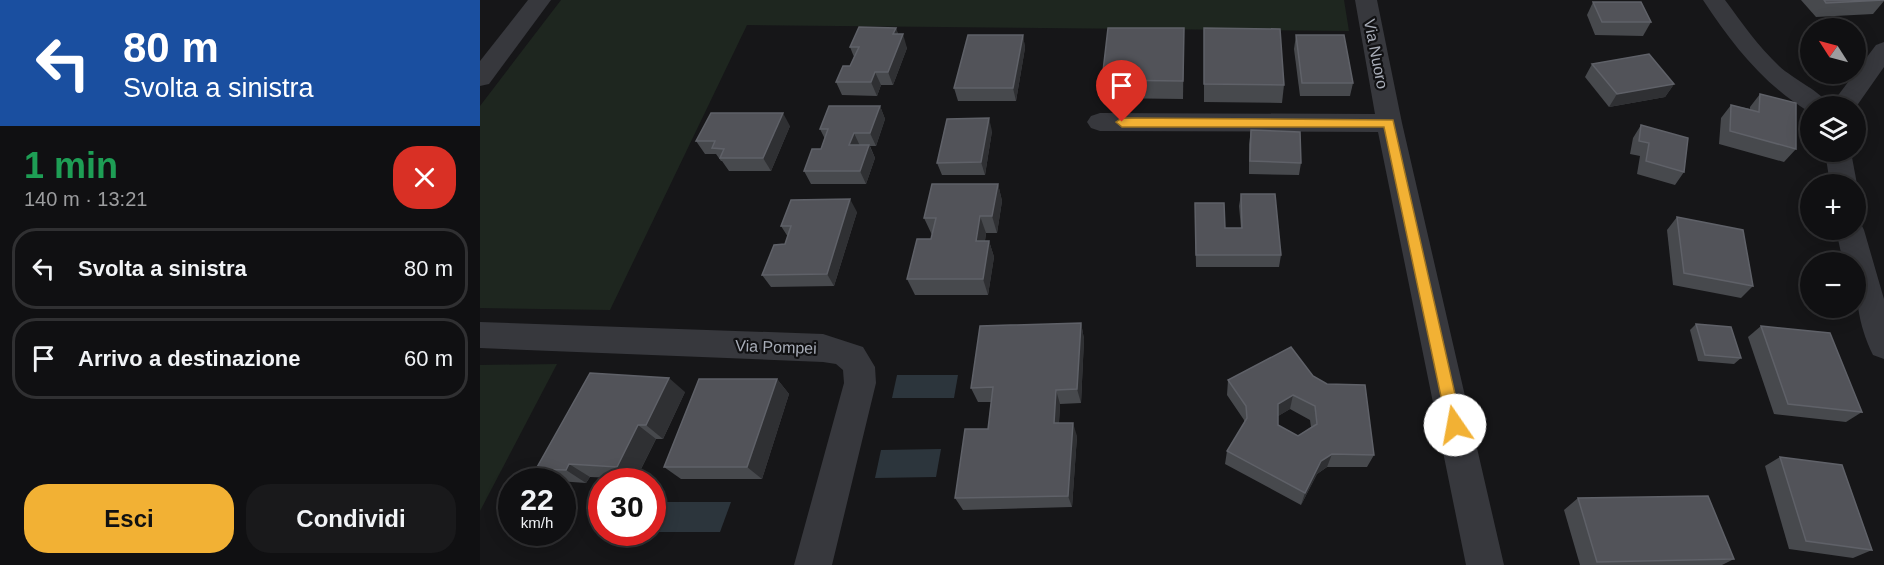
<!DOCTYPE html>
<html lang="it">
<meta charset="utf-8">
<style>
:root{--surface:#101012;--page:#19191b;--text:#f1f3f6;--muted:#9c9d9f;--line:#303032;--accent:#f2b134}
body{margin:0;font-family:Helvetica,sans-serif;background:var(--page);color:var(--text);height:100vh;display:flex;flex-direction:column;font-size:22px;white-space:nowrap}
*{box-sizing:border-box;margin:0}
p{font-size:20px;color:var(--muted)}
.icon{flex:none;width:33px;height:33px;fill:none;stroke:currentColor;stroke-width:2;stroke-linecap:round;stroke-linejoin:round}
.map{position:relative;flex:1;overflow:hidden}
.drawer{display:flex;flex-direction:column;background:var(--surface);width:480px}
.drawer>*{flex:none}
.top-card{background:#1a4fa0;color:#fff;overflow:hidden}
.needle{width:39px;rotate:306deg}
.fabs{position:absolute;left:1320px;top:18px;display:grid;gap:12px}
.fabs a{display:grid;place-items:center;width:66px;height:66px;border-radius:50%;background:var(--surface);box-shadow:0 3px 15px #0003,0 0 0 2px var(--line);font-size:30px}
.speed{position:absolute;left:18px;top:468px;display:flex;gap:12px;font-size:30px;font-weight:700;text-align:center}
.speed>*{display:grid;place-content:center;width:78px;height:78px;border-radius:50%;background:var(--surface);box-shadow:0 3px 15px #0003,0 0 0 2px var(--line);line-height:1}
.speed small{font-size:15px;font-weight:400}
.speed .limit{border:9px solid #d22;background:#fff;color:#111}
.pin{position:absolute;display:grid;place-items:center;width:51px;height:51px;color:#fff;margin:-62px -26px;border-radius:50% 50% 50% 0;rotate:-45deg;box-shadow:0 0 6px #0007}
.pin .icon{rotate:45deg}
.me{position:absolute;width:66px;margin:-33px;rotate:348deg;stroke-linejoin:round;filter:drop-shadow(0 0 4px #0008)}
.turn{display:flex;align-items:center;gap:21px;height:126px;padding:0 24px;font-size:27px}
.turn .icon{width:78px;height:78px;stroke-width:2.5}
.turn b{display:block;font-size:42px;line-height:51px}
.round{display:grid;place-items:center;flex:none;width:63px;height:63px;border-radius:24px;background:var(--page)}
.overview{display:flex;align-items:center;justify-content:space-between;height:102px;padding:0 24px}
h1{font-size:36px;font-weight:600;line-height:45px;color:#1e9e55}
.primary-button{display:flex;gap:12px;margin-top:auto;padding:12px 24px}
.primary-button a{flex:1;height:69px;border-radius:24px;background:var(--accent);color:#111;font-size:24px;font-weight:600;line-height:69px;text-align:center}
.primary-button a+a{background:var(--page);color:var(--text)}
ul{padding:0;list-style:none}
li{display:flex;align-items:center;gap:18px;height:81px;margin:0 12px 9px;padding:0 12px;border:3px solid var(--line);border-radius:24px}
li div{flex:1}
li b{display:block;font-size:22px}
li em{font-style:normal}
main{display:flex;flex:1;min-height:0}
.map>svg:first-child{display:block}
.green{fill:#1e261f}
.water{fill:#2c353c}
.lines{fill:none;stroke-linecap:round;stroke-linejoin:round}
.minor{fill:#37383d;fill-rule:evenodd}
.wall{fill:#47494d;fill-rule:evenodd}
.shaded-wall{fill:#2f3033}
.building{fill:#525359;stroke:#5f6168;stroke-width:1.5;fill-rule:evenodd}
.route{fill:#f2b134;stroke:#9d7322;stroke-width:1.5}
.labels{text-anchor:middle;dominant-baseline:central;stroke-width:4.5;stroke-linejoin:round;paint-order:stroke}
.street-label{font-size:16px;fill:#a8adb8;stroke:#111113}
</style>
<main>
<section class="drawer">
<div class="top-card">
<div class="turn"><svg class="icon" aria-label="left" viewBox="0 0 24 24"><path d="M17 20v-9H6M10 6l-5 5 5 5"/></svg><div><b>80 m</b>Svolta a sinistra</div></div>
</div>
<div class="overview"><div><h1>1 min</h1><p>140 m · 13:21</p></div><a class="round" style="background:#d93025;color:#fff"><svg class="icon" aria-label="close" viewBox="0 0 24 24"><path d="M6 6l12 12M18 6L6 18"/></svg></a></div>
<ul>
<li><svg class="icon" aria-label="left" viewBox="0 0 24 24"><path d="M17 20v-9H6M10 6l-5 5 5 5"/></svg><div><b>Svolta a sinistra</b></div><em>80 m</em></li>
<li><svg class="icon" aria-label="arrive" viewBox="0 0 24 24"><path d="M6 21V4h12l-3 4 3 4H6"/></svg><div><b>Arrivo a destinazione</b></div><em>60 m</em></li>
</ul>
<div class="primary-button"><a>Esci</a><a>Condividi</a></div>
</section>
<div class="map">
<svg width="1404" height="565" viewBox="0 0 1404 565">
<rect width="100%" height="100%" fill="#161618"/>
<g class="green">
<polygon points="81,0 864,0 869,31 267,25 130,310 0,308 0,106"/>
<polygon points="77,364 0,511 0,365"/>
</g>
<g class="water">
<polygon points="417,375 478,375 474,398 412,398"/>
<polygon points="461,449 456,477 395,478 401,450"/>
<polygon points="180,502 251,502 240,532 173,532 173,520"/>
</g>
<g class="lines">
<g class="minor">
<polygon points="48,0 71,0 9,84 0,86 0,61"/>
<polygon points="875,0 897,0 922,123 1024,565 986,565 898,132 620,131 611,128 607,122 611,116 620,113 895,114"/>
<path d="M1223,0H1245C1262,23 1278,46 1299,66C1313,79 1342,92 1350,106L1396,45L1404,42V67L1376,107L1330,106L1329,112C1282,83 1253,45 1223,0Z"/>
<polygon points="1345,152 1371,152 1377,184 1376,186 1350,184"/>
<path d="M1376,221L1380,222L1384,230L1404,299V359L1393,355C1377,322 1376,298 1376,262H1363L1356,230H1376Z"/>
<polygon points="0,322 343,334 383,347 395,367 396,383 352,565 314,565 364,383 363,370 356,364 343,362 0,348"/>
</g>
</g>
<g class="wall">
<polygon points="1321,0 1404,0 1404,1 1393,14 1336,17"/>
<polygon points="1113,2 1171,22 1163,36 1115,35 1107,15"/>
<polygon points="416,28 418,34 427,48 413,85 401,85 397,96 362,95 356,82 370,66 374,57 370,47"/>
<polygon points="704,28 703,99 624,98 622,80"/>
<polygon points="724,28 804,85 802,103 724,102"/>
<polygon points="543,35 545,48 536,101 478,101 474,88"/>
<polygon points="816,35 873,83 870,96 820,96 814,49"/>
<polygon points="1112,64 1194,84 1185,97 1129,107 1105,77"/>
<polygon points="1280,94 1316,149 1304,162 1239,144 1241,118 1251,105 1270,109 1270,107"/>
<polygon points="400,106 405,119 396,146 390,146 395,158 386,184 331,184 324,171 341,149 345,139 340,129"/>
<polygon points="1161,125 1204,172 1195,185 1157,174 1160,156 1150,154 1153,138"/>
<polygon points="310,126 291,171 249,171 242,161 241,161 236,154 225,154 216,141"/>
<polygon points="771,130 821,163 819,175 769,174 769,144"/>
<polygon points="512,131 505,175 462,175 457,163"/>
<polygon points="518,184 522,201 517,233 506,233 505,241 509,241 514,257 508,295 435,295 427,279 451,239 452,235 444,218"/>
<polygon points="761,194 801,255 799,267 716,267 715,215 745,228 761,228 759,206"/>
<polygon points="377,212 354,286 291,287 282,275 305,244 308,237 301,226"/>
<polygon points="1197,217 1273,286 1261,298 1193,285 1187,230"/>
<polygon points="601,323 604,339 601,403 580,404 579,423 597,436 592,507 483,510 475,498 508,429 511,402 498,402 491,388"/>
<polygon points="1216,324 1261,358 1254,364 1218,361 1210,330"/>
<polygon points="1281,326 1382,412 1366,422 1294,414 1268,337"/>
<path d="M811,347L894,455L887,467H847L837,474L821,505L745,464L747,451L764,423V420L747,395L748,380ZM810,409L830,420L831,427L818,436L798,425V416Z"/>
<polygon points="297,379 309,394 282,479 201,479 184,467"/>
<polygon points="205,392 183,439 176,439 156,479 110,477 106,483 78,481 56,469"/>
<polygon points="1300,457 1392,550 1373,558 1309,549 1285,466"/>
<polygon points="1098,498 1254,559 1242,565 1100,565 1084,510"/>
</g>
<g class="shaded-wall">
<polygon points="416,28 420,40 423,34 427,48 413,85 408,72 413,34"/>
<polygon points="543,35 545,48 536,101 533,88"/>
<polygon points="395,72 401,85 397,96 391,82"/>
<polygon points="1194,84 1185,97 1129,107 1137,94"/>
<polygon points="400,106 405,119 396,146 390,133"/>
<polygon points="303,113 310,126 291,171 283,158"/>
<polygon points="509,118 512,131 505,175 501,162"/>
<polygon points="374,133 380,146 369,145"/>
<polygon points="389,145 395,158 386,184 380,171"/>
<polygon points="518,184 522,201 517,233 512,216"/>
<polygon points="370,199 377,212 354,286 347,274"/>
<polygon points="500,216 506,233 502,258 496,241"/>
<polygon points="509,241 514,257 508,295 503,279"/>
<polygon points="601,323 604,339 601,403 597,389"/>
<polygon points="189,378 205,392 183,439 166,425"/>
<polygon points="297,379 309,394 282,479 267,467"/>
<polygon points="576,390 580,404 578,436 574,423"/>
<polygon points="813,395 810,409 795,418 798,404"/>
<polygon points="593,423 597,436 592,507 588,496"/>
<polygon points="158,425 176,439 156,479 137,467"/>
<polygon points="852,454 847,467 837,474 821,505 825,493 841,461"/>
<polygon points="89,464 110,477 106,483 86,470"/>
</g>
<g class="building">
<polygon points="1344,0 1404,0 1346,3"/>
<polygon points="1113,2 1161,2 1171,22 1122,22"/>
<polygon points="379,27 416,28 413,34 423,34 408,72 395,72 391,82 356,82 363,66 370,66 379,47 370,47"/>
<polygon points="628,28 704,28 703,81 622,80"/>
<polygon points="724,28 800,29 804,85 724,84"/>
<polygon points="488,35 543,35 533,88 474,88"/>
<polygon points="816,35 864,35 873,83 822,83"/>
<polygon points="1169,54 1194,84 1137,94 1112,64"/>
<polygon points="1280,94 1316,103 1316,149 1250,131 1251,105 1279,112"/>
<polygon points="349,106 400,106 390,133 374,133 369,145 389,145 380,171 324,171 332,149 341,149 348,129 340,129"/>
<polygon points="231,113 303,113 283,158 240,158 244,149 232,148 235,141 216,141"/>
<polygon points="509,118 501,162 457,163 467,119"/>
<polygon points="1161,125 1208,138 1204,172 1166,161 1169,143 1159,141"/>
<polygon points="771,130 820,132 821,163 770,161"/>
<polygon points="452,184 518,184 512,216 500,216 496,241 509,241 503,279 427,279 437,239 451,239 456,218 444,218"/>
<polygon points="761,194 795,194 801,255 716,255 715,203 744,203 745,228 762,228"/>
<polygon points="370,199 347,274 282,275 294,245 305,244 311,226 301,226 311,200"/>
<polygon points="1197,217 1263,230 1273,286 1204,273"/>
<polygon points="601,323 597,389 576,390 574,423 593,423 588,496 475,498 485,429 508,429 513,387 491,388 500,326"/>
<polygon points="1216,324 1251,327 1261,358 1225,355"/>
<polygon points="1281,326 1350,333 1382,412 1308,404"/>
<path d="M811,347L833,376L847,384L885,385L894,455L852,454L841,461L825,493L747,451L767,418L766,406L748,380ZM813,395L835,406L837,424L818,436L798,425V404Z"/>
<polygon points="110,373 189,378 166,425 158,425 137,467 89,464 86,470 56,469"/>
<polygon points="219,379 297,379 267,467 184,467"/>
<polygon points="1300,457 1362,465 1392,550 1326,541"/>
<polygon points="1228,496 1254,559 1117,562 1098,498"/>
</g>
<polygon class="route" points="642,118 913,120 982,425 980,430 975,433 969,430 967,425 904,127 642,127 636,122"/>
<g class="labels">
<g class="street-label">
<text transform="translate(896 54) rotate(79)">Via Nuoro</text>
<text transform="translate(296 347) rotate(2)">Via Pompei</text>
</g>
</g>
</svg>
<div class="fabs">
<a><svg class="needle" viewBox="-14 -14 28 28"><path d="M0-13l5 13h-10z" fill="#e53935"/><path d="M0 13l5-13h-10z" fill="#9c9d9f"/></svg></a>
<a><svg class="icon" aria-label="layers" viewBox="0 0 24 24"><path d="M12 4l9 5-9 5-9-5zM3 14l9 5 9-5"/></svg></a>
<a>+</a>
<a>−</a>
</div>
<div class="speed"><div>22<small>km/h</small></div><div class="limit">30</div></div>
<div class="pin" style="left:642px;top:122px;background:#d93025"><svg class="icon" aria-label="arrive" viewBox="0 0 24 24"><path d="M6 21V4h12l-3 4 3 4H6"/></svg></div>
<svg class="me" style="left:975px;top:425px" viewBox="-20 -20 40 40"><circle r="19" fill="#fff"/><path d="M0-13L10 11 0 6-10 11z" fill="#f2b134"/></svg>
</div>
</main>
